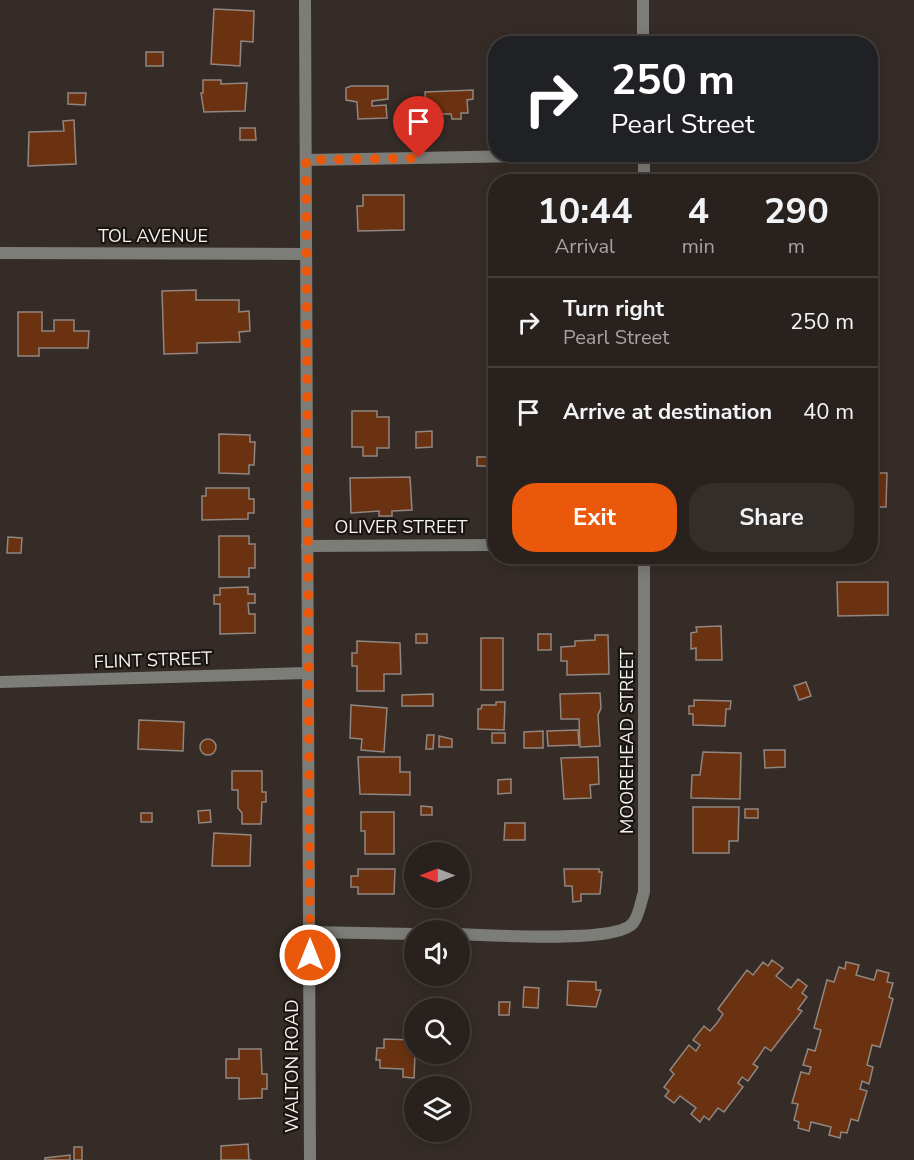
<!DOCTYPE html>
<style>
:root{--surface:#28211d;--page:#342e2a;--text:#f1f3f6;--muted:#a5a3a4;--line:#443e3b;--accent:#ea580c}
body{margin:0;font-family:"Nunito Sans",sans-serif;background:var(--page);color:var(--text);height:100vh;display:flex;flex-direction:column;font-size:22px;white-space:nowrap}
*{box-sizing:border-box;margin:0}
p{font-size:20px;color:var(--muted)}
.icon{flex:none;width:33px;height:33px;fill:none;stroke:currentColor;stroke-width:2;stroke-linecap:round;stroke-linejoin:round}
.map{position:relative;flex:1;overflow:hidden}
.drawer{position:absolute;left:488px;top:174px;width:390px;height:390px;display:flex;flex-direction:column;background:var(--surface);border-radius:24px;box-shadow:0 3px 15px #0003,0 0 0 2px var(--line)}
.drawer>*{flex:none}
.hud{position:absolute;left:488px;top:36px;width:390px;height:126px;border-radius:24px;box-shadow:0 3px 15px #0003,0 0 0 2px var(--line);background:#202124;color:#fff;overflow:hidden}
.needle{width:39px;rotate:270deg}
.buttons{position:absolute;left:404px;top:842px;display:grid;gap:12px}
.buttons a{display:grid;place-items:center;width:66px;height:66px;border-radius:50%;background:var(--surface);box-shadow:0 3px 15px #0003,0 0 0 2px var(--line);font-size:30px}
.pin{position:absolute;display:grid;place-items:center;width:51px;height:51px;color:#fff;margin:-62px -26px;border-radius:50% 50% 50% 0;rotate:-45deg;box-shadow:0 0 6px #0007}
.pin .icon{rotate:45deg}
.me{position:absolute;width:66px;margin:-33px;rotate:0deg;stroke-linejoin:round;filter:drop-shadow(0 0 4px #0008)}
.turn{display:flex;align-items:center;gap:21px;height:126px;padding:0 24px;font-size:27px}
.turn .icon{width:78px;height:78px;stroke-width:2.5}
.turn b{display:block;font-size:42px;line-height:51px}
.eta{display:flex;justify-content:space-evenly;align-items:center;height:102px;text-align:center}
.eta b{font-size:36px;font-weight:700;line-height:42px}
.cta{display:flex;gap:12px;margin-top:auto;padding:12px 24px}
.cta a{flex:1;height:69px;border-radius:24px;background:var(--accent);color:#fff;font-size:24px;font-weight:700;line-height:69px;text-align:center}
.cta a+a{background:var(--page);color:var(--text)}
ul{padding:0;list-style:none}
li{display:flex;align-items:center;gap:18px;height:90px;padding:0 24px;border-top:2px solid var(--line)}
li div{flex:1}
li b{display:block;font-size:22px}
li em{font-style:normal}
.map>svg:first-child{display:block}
.building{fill:#6a3210;stroke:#918680;stroke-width:1.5}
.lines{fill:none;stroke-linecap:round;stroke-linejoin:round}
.minor{stroke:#7c7d78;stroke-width:12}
.tertiary{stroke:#7c7d78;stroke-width:12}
.route{stroke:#ea580c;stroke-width:10;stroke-dasharray:0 18}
.labels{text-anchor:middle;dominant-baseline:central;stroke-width:4.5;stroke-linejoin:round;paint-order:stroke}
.street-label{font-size:18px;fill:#f7f1ee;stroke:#191513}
</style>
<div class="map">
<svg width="914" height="1160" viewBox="0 0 914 1160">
<rect width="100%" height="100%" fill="#352c27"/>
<g class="building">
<polygon points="214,9 254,11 253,42 241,41 240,66 211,64"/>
<rect x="146" y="52" width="17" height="14"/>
<polygon points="203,80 221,80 221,84 247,83 245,111 204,112 201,93 203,93"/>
<polygon points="351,86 388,86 388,99 372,101 372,106 386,105 387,118 358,119 357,102 346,100 346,88"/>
<polygon points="473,90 473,99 467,100 468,113 461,113 461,119 452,119 451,114 426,114 425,92"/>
<polygon points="68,93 86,93 85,105 68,104"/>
<polygon points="74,120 76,164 28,166 29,132 64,131 63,121"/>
<polygon points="240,128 255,128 256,140 240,140"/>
<polygon points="363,195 404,195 404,230 358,231 357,206 363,206"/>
<polygon points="196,290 196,300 239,300 239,312 249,311 250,331 239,332 240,342 197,343 197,353 164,354 162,291"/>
<polygon points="18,312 42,312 42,331 54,331 54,320 74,320 74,331 89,331 88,348 39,348 39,356 18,356"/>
<polygon points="352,411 377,411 377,417 389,417 389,448 377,448 377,456 363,456 363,447 352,447"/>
<polygon points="432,431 432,447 416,448 416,432"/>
<polygon points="219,434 250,435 250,442 255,442 254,465 249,465 249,474 219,473"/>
<rect x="477" y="457" width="11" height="9"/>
<polygon points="870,473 887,473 886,507 870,507"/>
<polygon points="410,477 412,510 392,511 392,516 379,516 379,511 351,513 350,478"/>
<polygon points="206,488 249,488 249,499 254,499 254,513 248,513 248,519 202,520 202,496 206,496"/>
<polygon points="219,536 249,536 249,544 255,544 255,568 249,568 249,577 219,577"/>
<polygon points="8,537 22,538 21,553 7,553"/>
<polygon points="837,582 888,582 888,615 838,616"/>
<polygon points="248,587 248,594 255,594 255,603 248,603 249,614 255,614 255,633 220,634 220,604 214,604 214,595 220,595 220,588"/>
<polygon points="721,626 722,660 696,660 696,648 691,649 691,633 697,632 696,627"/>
<rect x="416" y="634" width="11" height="9"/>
<rect x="538" y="634" width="13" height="16"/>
<polygon points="595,635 608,635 609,674 567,675 567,661 561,661 561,647 575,646 575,641 595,640"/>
<rect x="481" y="638" width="22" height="52"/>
<polygon points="357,641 400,643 401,674 384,674 384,691 357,691 357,666 352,666 352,653 357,653"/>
<polygon points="806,682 811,696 799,700 794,686"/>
<polygon points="600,693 601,708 598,715 600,746 580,747 579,719 561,719 560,694"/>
<polygon points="433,694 433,706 402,706 402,695"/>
<polygon points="694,700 731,701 730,709 726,709 725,726 693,725 693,714 689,714 689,706 694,706"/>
<polygon points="496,702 505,702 504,730 478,729 478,709 481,709 482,705 496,705"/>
<polygon points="351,705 387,708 384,752 361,750 362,739 350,738"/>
<polygon points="139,720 184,722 183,751 138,749"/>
<polygon points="578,730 579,745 548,746 547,731"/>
<polygon points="543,731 543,748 524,748 524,732"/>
<rect x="492" y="733" width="13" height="10"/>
<polygon points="427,735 434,735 433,749 426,749"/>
<polygon points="439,736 452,739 452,747 439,747"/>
<circle cx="208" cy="747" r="8"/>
<polygon points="764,750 785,750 785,767 765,768"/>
<polygon points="703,752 741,753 740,799 691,798 692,775 700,775"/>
<polygon points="358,757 400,757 400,772 410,772 410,795 360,794"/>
<polygon points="598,757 599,784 590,785 591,798 564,799 561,758"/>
<polygon points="232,771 262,771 262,792 266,792 266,802 262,802 261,824 242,824 242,813 238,808 238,790 232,790"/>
<polygon points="511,779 511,793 498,794 498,780"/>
<polygon points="421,806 432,807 432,815 421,815"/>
<polygon points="693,807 739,807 738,841 729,841 729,853 693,853"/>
<rect x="745" y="809" width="13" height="9"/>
<polygon points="210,810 211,822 199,823 198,811"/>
<polygon points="361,812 394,812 394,854 365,854 365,831 361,831"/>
<rect x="141" y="813" width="11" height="9"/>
<polygon points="505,823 525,823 525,840 504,840"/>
<polygon points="214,833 251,835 250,866 212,866"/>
<polygon points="358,869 395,869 394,894 358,894 358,887 351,887 351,876 358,876"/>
<polygon points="564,869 599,869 599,872 602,872 600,894 581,894 581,901 573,902 572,886 565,886"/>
<polygon points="772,960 783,968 776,976 791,988 798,979 807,986 802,993 807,997 798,1009 802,1011 771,1051 765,1047 759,1056 753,1064 758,1067 748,1081 742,1077 738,1083 743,1087 724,1112 718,1108 709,1120 704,1116 700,1122 691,1114 696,1108 680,1096 674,1103 665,1096 669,1091 664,1087 674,1074 670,1070 689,1045 696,1051 700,1045 693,1040 704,1026 710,1031 717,1023 723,1014 718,1009 747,970 753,975 763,962 768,966"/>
<polygon points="846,962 859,965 856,975 874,980 877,970 889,973 887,982 893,983 889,997 893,999 880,1047 872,1045 867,1065 873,1067 869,1084 862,1081 860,1089 867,1091 858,1121 851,1119 847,1133 841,1132 840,1138 829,1135 831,1127 811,1122 809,1131 798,1128 799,1122 794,1120 798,1104 792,1103 801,1072 809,1074 811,1067 803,1065 808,1049 815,1051 821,1030 814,1028 827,980 834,982 839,967 845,969"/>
<polygon points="568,981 596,982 596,990 601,990 596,1007 567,1005"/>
<polygon points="524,987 539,988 538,1008 523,1007"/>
<polygon points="499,1002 510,1002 509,1015 499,1015"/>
<polygon points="384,1039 414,1040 414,1053 425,1053 425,1056 415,1055 414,1078 403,1077 403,1069 380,1068 380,1060 376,1060 377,1048 384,1048"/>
<polygon points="239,1049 261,1049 262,1074 267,1074 267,1089 262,1089 262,1098 239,1099 239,1078 226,1078 226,1059 239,1059"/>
<polygon points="248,1144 249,1160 252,1160 221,1160 221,1146"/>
<rect x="74" y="1147" width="8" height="13"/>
<polygon points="70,1155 70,1160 45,1160 45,1158"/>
</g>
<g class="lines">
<g class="minor">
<polyline points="643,0 643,44"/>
<polyline points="644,154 644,182"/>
<polyline points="306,160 624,154"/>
<polyline points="0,253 306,254"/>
<polyline points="307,546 495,545"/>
<polyline points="0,682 307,673"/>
<polyline points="309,932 414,934"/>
<path d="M459,934C489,935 617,944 633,923C639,916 641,901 644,892V556"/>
</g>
<polyline class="tertiary" points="305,0 310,1160"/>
</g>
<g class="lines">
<polyline class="route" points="310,955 306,160 419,158"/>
</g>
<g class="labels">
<g class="street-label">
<text x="153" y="236">TOL AVENUE</text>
<text x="401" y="527">OLIVER STREET</text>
<text transform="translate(153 660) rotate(-2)">FLINT STREET</text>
<text transform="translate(627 741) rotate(-90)">MOOREHEAD STREET</text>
<text transform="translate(292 1066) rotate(-90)">WALTON ROAD</text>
</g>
</g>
</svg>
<div class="buttons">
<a><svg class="needle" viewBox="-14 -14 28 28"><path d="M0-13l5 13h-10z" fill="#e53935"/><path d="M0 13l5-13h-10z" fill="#a5a3a4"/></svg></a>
<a><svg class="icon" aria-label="sound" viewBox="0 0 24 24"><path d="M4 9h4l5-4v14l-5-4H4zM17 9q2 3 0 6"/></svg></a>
<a><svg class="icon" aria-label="search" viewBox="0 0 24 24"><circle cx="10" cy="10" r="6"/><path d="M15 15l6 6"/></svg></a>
<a><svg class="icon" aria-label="layers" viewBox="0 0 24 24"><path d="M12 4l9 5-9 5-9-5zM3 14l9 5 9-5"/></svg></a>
</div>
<div class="pin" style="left:419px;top:158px;background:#d93025"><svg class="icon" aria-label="arrive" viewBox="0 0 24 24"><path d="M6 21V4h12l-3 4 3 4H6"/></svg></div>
<svg class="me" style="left:310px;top:955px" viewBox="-20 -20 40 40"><circle r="17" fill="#ea580c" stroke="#fff" stroke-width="3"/><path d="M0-11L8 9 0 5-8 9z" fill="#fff"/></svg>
<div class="hud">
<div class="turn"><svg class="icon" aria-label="right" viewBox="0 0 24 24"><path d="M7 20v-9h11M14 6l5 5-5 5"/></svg><div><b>250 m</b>Pearl Street</div></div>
</div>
<section class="drawer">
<div class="eta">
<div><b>10:44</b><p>Arrival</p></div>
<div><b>4</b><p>min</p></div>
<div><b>290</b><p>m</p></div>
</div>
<ul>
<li><svg class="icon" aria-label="right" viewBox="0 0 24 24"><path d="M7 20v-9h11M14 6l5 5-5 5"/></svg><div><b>Turn right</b><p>Pearl Street</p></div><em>250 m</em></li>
<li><svg class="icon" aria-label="arrive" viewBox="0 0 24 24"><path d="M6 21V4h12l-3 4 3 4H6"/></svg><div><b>Arrive at destination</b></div><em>40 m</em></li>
</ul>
<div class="cta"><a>Exit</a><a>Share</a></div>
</section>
</div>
